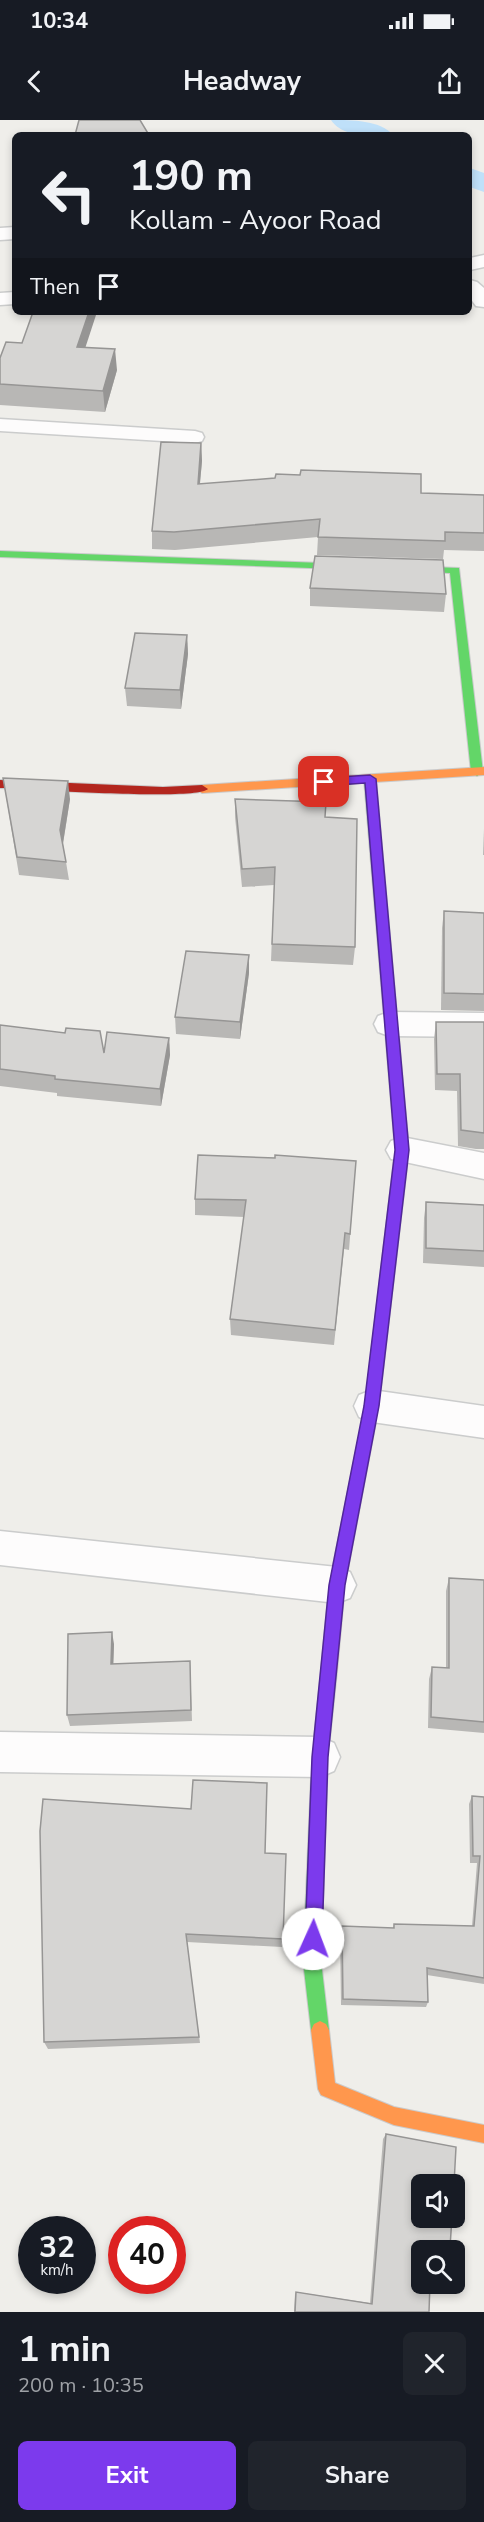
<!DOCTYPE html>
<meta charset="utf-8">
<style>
:root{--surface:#171b24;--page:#20242c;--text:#f1f3f6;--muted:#9ea1a6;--accent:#7c3aed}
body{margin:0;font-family:"Nunito Sans",sans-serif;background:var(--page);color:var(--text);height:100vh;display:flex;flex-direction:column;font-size:22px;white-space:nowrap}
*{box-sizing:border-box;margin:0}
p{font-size:20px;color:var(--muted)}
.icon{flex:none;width:33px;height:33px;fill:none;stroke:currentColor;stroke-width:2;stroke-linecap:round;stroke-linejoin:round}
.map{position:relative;height:2192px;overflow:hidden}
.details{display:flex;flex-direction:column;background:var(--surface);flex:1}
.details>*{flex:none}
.top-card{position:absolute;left:12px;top:12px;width:460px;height:183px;border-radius:9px;box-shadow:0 3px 9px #0003;background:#171b24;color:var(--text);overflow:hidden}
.controls{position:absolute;left:411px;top:2054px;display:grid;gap:12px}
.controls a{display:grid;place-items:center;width:54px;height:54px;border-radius:9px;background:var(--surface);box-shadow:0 3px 9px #0003;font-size:30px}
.speed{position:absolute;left:18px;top:2096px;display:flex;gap:12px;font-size:30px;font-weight:700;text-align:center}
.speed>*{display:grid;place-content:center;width:78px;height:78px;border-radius:50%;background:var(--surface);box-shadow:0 3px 9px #0003;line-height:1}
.speed small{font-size:15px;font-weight:400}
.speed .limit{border:9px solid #d22;background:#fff;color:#111}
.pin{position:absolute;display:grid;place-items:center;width:51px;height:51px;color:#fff;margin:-26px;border-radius:12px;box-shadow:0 3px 9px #0006}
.me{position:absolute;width:66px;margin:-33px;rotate:2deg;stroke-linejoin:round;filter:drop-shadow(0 0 4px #0008)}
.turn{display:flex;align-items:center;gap:21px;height:126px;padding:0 18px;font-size:27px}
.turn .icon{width:78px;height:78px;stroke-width:2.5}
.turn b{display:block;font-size:42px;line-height:51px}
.then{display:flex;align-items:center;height:57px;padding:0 18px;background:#0003;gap:12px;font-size:22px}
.round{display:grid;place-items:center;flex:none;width:63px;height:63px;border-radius:9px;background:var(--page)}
.headline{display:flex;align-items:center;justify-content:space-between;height:102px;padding:0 18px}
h1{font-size:36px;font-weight:700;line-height:45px}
.action{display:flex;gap:12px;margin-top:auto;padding:12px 18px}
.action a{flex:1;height:69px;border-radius:9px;background:var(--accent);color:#fff;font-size:24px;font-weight:700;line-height:69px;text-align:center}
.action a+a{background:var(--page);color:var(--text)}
.status{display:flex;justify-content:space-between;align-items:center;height:42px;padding:0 30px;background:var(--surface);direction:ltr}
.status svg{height:16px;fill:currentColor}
header{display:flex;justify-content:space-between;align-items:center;height:78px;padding:0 18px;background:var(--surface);font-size:27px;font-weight:700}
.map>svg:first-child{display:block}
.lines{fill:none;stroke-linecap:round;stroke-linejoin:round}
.canal{fill:#bfe0f9;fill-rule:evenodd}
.lane-casing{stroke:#cbcccc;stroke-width:3}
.street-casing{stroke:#cbcccc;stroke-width:3}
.fast-casing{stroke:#cacacb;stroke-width:2}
.slow-casing{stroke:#cacacb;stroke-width:2}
.jam-casing{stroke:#cacacb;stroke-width:2}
.lane{fill:#fdfcfc;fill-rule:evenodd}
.street{fill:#fdfcfc;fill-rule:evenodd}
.fast{fill:#63d668;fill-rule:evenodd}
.slow{fill:#ff974d;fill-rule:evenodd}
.jam{fill:#b3261e;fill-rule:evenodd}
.wall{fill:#b8b7b5}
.shaded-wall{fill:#969594}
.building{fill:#d6d5d3;stroke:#969594;stroke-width:1.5}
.route{fill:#7c3aed;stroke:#51269a;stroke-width:1.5}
</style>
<div class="status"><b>10:34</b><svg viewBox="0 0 49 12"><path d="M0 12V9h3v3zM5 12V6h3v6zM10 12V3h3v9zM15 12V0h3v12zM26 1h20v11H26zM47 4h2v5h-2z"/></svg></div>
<header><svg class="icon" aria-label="back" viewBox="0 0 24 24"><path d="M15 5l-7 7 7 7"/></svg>Headway<svg class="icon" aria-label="share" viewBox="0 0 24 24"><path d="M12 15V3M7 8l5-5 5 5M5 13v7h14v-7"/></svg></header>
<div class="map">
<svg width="484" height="2192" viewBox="0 0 484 2192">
<rect width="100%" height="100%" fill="#efeeea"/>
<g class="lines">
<g class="canal">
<path d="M331,0C352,0 380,0 393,15C373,15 344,19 331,0Z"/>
<polygon points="470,48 484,53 484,72 470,67"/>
</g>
<defs>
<polygon id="lane" points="0,299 195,311 202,313 204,317 202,321 195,323 0,311"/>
<g id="street">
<polygon points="15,107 15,119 0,120 0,108"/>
<polygon points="484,135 484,147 470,150 470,138"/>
<polygon points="470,160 477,162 484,168 484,187 476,186 470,178"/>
<polygon points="15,172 15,184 0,185 0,173"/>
<polygon points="389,892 484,893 484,917 389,916 378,912 374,904 378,896"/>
<polygon points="402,1017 484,1033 484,1059 391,1039 386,1030 391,1021"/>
<polygon points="372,1270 484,1286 484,1318 372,1302 359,1297 354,1286 359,1275"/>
<polygon points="0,1411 337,1447 350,1452 356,1465 350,1478 337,1483 0,1445"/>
<polygon points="0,1612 320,1617 334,1623 340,1637 334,1651 320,1657 0,1652"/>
</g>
<g id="fast">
<polygon points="0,431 459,448 483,652 477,656 471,652 450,453 0,437"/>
<polygon points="370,655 376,659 409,1030 385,1234 383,1238 378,1240 373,1238 371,1234 395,1030 364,659"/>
<polygon points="329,1543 335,1546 337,1551 328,1637 321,1841 329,1910 326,1916 320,1919 314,1916 311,1910 303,1841 312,1637 321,1551 323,1546"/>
</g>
<g id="slow">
<polygon points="484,647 484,655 202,673 196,669 202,665"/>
<polygon points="378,1228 383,1230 385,1234 379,1286 345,1465 337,1551 335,1556 329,1559 323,1556 321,1551 329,1465 365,1286 371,1234 373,1230"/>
<polygon points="320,1901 326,1904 329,1910 335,1963 394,1987 484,2005 484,2023 394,2005 321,1975 318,1969 311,1910 314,1904"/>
</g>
<path id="jam" d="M0,660L163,667L202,665L208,669C196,681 28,669 0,668Z"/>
</defs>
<use href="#lane" class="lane-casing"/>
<use href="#street" class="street-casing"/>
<use href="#fast" class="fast-casing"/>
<use href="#slow" class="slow-casing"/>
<use href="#jam" class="jam-casing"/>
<use href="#lane" class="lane"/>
<use href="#street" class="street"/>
<use href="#fast" class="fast"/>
<use href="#slow" class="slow"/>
<use href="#jam" class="jam"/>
</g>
<g class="wall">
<polygon points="22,223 85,227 117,250 105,292 0,285 0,238"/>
<polygon points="201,323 202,341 200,364 421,373 484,375 484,431 444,430 443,439 317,435 318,417 175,430 152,429 152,411"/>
<polygon points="310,468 446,474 444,492 310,486"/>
<polygon points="187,515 188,534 181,589 127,586 125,568"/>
<polygon points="3,658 70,679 63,724 69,760 19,755"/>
<polygon points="235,679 355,827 353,845 271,841 274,765 242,767 235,697"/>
<polygon points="484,709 484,735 483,735"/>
<polygon points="444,791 484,793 484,891 441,890 442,808"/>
<polygon points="249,853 240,919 176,914 175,897"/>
<polygon points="436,902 484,902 484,1029 476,1029 458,1026 457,971 435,970 434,919"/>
<polygon points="0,905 104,933 169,918 170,935 161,986 57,976 57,973 0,966"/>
<polygon points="356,1041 349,1130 344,1129 334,1225 231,1215 230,1199 244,1097 195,1095 195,1079"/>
<polygon points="426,1082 484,1085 484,1147 423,1143 424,1098"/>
<polygon points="449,1458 484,1460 484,1613 428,1608 429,1559 432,1547 446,1548 446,1471"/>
<polygon points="114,1524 113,1544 190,1541 192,1601 70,1606 67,1595"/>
<polygon points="472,1676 484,1677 484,1864 427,1855 428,1882 426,1887 341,1885 340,1813 342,1806 393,1808 394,1804 472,1806 477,1743 470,1743 469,1684"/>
<polygon points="265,1733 283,1819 282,1827 187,1822 200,1923 48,1929 44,1922"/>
<polygon points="386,2014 450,2127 446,2129 432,2127 429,2192 294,2192 295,2174 296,2172 370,2183 383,2019"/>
</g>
<g class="shaded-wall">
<polygon points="89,192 97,192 79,247 77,227"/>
<polygon points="115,229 117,250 105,292 103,271"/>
<polygon points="201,323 202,341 198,382 198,364"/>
<polygon points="187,515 188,534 181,589 180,570"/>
<polygon points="68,661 70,679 62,729 60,710"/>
<polygon points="249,835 249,853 240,919 240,902"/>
<polygon points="169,918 170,935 161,986 160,969"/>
<polygon points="112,1512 114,1524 113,1555 111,1544"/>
</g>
<g class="building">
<polygon points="79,0 140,0 149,15 75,15"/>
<polygon points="33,192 89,192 77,227 115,229 103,271 0,264 0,238 6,222 22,223"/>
<polygon points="161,322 201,323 198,364 275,358 276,354 300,355 301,350 421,354 421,373 484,375 484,413 445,412 445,421 318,417 320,399 174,412 152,411"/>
<polygon points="315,436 443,440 446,474 310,468"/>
<polygon points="135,513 187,515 180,570 125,568"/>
<polygon points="3,658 68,661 60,710 66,742 17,737"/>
<polygon points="235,679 326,682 325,697 357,699 355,827 272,824 275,747 242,749"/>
<polygon points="444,791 484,793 484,874 444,873"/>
<polygon points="186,831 249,835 240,902 175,897"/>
<polygon points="436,902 484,902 484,1013 461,1010 460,954 437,954"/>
<polygon points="0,905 65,913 66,908 100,911 104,933 107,912 169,918 160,969 55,959 55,956 0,949"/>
<polygon points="198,1035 275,1038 275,1035 356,1041 350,1114 345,1113 335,1210 230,1199 246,1080 195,1079"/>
<polygon points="426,1082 484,1085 484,1131 426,1128"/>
<polygon points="449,1458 484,1460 484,1602 431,1597 432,1547 449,1548"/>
<polygon points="112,1512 111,1544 190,1541 191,1590 67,1595 68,1514"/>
<polygon points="193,1660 267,1663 265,1733 286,1734 283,1819 186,1814 199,1917 44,1922 40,1711 43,1679 191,1689"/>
<polygon points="472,1676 484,1677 484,1858 427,1848 428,1882 343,1879 342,1806 394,1808 394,1804 474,1806 480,1736 473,1736"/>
<polygon points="386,2014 456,2027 454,2064 422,2064 422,2097 452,2097 450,2127 433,2124 432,2130 422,2130 422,2163 430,2163 429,2192 295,2192 296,2172 372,2184"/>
</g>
<polygon class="route" points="370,655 376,659 409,1030 379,1286 345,1465 328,1637 322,1819 320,1825 313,1827 307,1825 305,1819 312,1637 329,1465 364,1286 395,1030 365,663 324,666 318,662 324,658"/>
</svg>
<div class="controls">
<a><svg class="icon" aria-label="sound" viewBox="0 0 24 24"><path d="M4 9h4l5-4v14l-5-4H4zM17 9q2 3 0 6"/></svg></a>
<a><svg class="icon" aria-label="search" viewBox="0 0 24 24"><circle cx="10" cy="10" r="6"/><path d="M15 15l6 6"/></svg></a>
</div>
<div class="speed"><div>32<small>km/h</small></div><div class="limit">40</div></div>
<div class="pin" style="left:324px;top:662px;background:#d93025"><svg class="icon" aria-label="arrive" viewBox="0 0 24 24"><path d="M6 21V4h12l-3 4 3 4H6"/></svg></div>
<svg class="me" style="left:313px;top:1819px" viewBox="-20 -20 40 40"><circle r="19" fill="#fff"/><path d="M0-13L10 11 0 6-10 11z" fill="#7c3aed"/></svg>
<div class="top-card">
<div class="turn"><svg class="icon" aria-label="left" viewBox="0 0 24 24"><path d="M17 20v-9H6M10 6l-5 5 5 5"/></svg><div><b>190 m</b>Kollam - Ayoor Road</div></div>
<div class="then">Then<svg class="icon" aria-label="arrive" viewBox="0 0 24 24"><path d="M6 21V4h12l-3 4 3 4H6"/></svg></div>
</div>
</div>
<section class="details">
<div class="headline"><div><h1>1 min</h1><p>200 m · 10:35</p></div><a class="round"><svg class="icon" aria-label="close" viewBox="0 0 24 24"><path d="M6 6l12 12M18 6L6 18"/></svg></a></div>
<div class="action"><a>Exit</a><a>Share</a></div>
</section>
